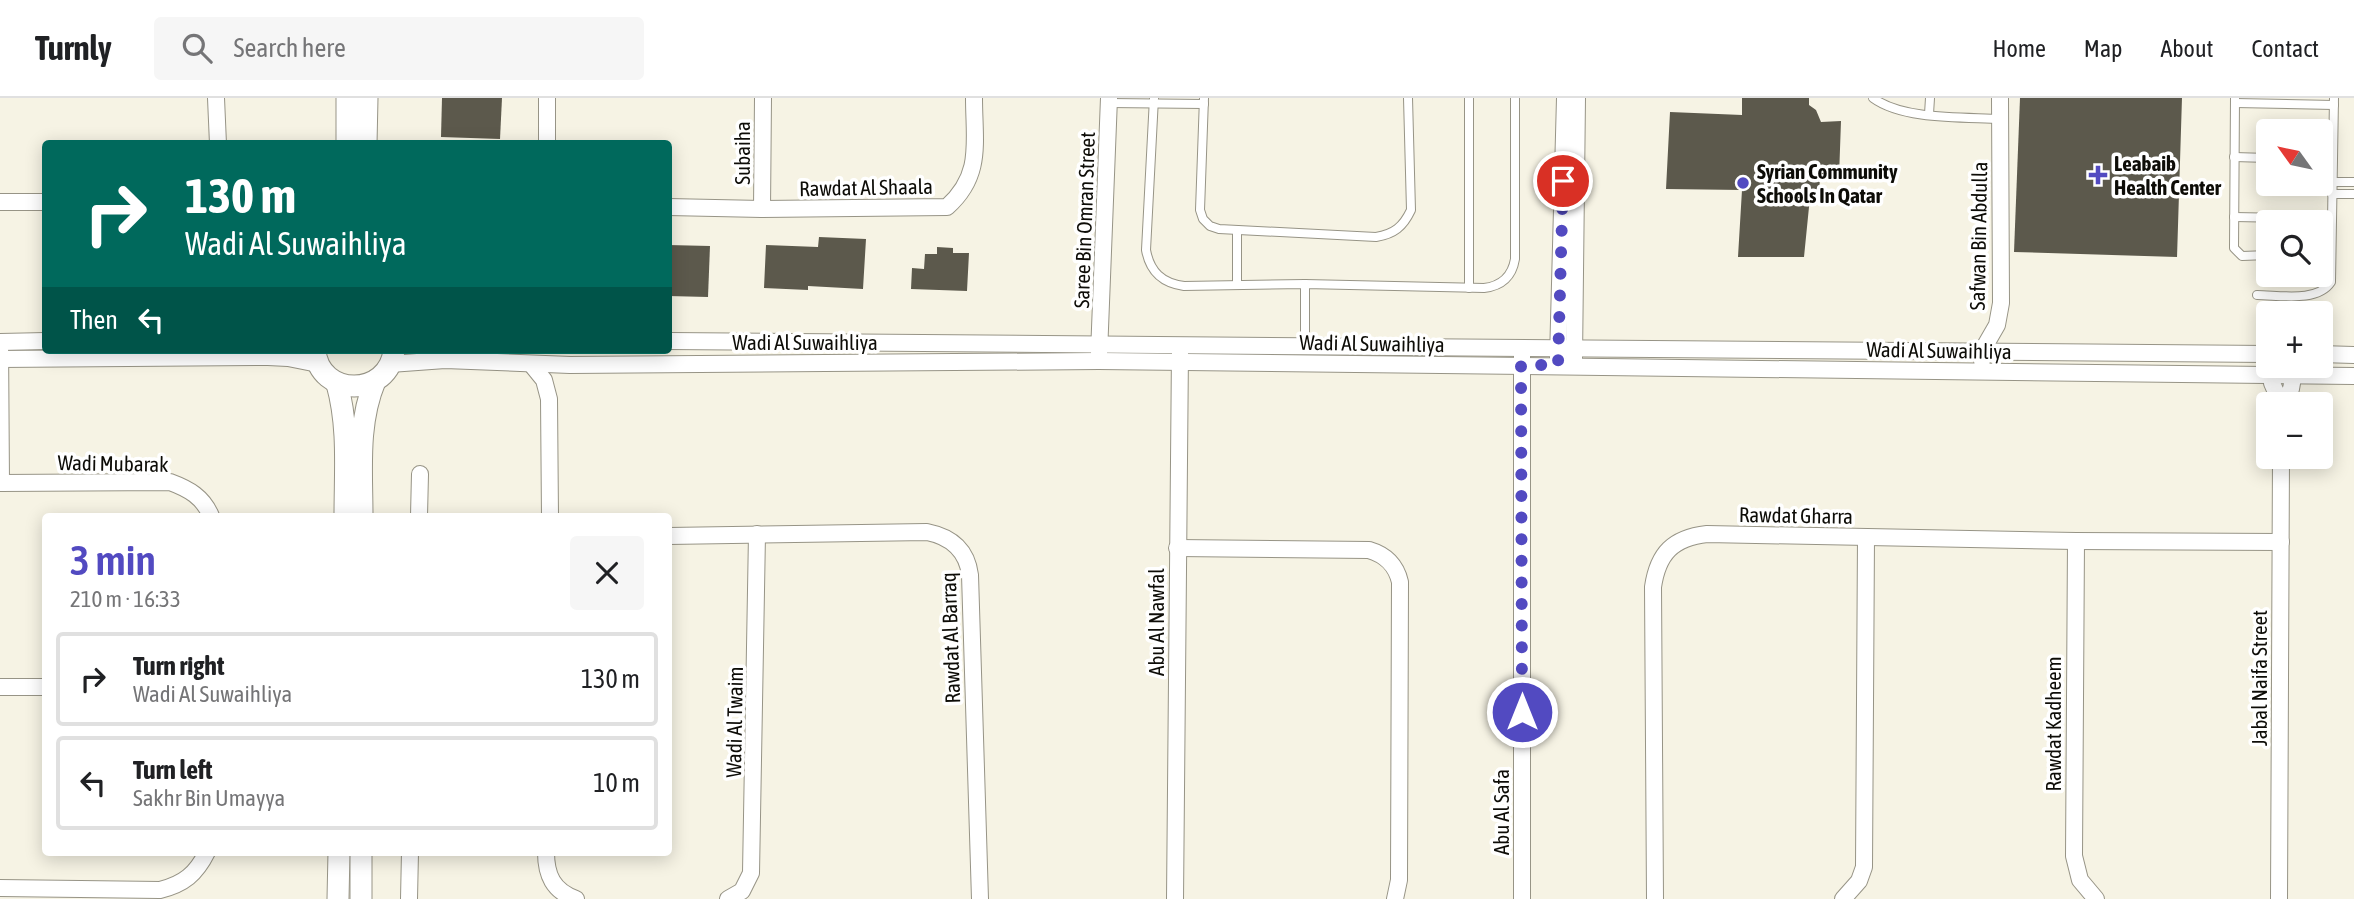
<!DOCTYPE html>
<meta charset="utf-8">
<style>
:root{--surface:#fff;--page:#f6f6f6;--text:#202124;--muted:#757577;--line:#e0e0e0;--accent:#524ac1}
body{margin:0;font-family:"Asap Condensed",sans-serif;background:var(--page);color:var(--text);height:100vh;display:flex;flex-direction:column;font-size:26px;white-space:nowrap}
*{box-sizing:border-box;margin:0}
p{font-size:23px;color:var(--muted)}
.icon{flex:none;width:38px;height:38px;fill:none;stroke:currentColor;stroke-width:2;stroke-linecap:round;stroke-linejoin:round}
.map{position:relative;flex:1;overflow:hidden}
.drawer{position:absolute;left:42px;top:415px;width:630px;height:343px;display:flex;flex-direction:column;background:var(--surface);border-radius:7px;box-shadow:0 4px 18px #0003}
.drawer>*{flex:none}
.guide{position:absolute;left:42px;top:42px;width:630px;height:214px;border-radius:7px;box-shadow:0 4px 18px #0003;background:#00695c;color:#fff;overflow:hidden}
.needle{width:46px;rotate:303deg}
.controls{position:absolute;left:2256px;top:21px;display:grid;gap:14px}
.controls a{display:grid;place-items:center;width:77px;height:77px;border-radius:7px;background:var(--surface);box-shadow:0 4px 18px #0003;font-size:35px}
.pin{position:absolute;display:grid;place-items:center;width:60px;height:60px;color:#fff;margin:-30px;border:4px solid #fff;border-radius:50%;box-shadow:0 2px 7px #0007}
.me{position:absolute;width:77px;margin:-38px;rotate:0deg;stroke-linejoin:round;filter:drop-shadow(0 0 5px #0008)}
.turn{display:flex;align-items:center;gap:24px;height:147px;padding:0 28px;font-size:32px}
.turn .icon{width:91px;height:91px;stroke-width:2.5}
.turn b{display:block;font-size:49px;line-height:60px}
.then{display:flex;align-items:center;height:66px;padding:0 28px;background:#0003;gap:14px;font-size:26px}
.round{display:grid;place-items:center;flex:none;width:74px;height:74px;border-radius:7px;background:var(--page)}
.head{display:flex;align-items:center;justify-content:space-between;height:119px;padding:0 28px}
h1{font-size:42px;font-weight:600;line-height:52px;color:var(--accent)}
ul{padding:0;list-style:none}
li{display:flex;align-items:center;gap:21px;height:94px;margin:0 14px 10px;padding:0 14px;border:4px solid var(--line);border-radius:7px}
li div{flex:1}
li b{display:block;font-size:26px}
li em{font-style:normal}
header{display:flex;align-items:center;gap:42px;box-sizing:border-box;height:98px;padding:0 35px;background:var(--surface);border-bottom:2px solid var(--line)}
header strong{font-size:33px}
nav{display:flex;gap:38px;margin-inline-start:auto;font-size:24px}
.search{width:490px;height:63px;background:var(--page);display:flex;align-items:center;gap:18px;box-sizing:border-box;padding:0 24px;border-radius:7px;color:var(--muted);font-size:26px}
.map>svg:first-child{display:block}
.building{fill:#5c594c}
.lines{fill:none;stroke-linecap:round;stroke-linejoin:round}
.service-casing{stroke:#979486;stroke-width:10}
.minor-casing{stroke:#979486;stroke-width:18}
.tertiary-casing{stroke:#979486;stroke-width:23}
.service{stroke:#fff;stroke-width:8}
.minor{stroke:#fff;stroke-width:16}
.tertiary{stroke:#fff;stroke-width:21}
.route{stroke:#524ac1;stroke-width:12;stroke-dasharray:0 21.6}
.poi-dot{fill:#524ac1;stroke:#fff;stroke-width:2.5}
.labels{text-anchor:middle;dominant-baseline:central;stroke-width:7;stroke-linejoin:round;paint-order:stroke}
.street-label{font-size:21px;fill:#0d0c07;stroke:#fff}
.poi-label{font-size:21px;font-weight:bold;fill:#0d0c07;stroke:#fff;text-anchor:start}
</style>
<header>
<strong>Turnly</strong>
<div class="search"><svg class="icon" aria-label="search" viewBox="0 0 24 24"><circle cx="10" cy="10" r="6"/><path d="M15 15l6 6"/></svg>Search here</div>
<nav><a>Home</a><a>Map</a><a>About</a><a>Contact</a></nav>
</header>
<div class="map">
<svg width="2354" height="801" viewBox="0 0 2354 801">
<rect width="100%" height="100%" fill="#f6f3e4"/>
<g class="building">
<polygon points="442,0 502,0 500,41 441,39"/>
<polygon points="1742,0 1809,0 1809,7 1816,12 1821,24 1841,23 1839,79 1820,78 1819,99 1810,99 1804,159 1738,159 1742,92 1666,91 1670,14 1742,17"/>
<polygon points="2020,0 2182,0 2177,159 2014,154"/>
<polygon points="819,139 866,141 863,191 808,188 808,192 764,190 766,147 818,149"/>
<polygon points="668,147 710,148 708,199 668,198"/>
<polygon points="937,149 953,150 953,155 969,155 967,193 911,191 912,170 924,171 925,156 937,156"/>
</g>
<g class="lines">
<defs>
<g id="service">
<path d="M1154,0L1146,152C1150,174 1162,185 1184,188L1305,186L1484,190C1501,188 1512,179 1515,161V0"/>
<path d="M1204,0L1200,112L1203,121L1210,128L1219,131L1376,139C1394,136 1403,129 1411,112L1408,0"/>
<path d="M1873,0C1903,22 1963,19 2000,21"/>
<polyline points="2235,0 2234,150 2242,158 2268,157"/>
<polyline points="1109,5 1204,6"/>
<polyline points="2235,5 2334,7"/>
<polyline points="1929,16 1930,0"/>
<polyline points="2234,59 2268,60"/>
<polyline points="2333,84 2354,84"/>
<polyline points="2332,96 2354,96"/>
<polyline points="2234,119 2332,121"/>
<polyline points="1237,132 1237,186"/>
<polyline points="1305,186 1305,248"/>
<polyline points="1469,190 1469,0"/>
<path d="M2257,197C2279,197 2317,205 2331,184L2334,0"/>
</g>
<g id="minor">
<polyline points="216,0 218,46"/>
<polyline points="547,46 547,0"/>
<polyline points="0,104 46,104"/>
<path d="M668,109L762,111L947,109C983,77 974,44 974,0"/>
<polyline points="762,111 763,0"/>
<polyline points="668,243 2268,256"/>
<polyline points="0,244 1,385"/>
<polyline points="0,244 46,243"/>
<polyline points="1099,256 1109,0"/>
<polyline points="1522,256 1522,801"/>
<polyline points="2320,256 2354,257"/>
<polyline points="1558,260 1565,0"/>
<polyline points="0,261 268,259 288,260 318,266"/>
<polyline points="1574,261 1577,0"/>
<polyline points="1982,263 1982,253 1997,227 2001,205 2000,0"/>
<polyline points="390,266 445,262 570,267 1099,263 2354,278"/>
<polyline points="531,266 544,282 549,301 550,418"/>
<polyline points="2272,268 2272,285 2281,306"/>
<polyline points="2282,306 2291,291 2295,268"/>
<path d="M0,385L170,384C189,391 203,399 211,418"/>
<polyline points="419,418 420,376"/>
<path d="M668,438L927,434C952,439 967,453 970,477L980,801"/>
<polyline points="2076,443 2074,758 2080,782 2096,801"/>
<path d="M1177,450L1369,452C1386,457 1396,467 1400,484L1399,782L1395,801"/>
<polyline points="0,589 46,589"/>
<path d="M546,754C546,777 553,793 576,801"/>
<path d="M0,790L160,792C184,786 196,776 207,754"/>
<polyline points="409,801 410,754"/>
<polyline points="728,801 742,793 751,775 757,436"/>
<polyline points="1175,801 1180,253"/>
<path d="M1655,801L1653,489C1658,455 1673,440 1707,436L2076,443L2281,444"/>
<polyline points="1843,801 1859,783 1864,769 1866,439"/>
<polyline points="2279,801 2281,359"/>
</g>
<g id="tertiary">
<polyline points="347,46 347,0"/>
<polyline points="366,46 367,0"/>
<path d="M315,252C319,300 389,300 394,252"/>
<path d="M337,286C349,329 345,373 345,418"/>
<path d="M362,418C362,373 357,326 375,283"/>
<polyline points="338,801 339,754"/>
<polyline points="361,801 361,754"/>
</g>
</defs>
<use href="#service" class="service-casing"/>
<use href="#minor" class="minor-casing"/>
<use href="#tertiary" class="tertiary-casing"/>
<use href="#service" class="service"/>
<use href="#minor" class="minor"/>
<use href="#tertiary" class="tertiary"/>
</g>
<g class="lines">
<polyline class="route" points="1522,614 1521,267 1558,267 1563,83"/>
</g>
<g class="poi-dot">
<path d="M2094.5 66.5h7v7h7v7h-7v7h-7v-7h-7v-7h7z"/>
<circle cx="1743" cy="85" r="7"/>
</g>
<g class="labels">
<g class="street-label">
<text transform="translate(742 55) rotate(-90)">Subaiha</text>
<text transform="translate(866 89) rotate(-1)">Rawdat Al Shaala</text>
<text transform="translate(1084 122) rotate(-88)">Saree Bin Omran Street</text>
<text transform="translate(1978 138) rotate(-89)">Safwan Bin Abdulla</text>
<text x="805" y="244">Wadi Al Suwaihliya</text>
<text transform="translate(1372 245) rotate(1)">Wadi Al Suwaihliya</text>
<text transform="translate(1939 252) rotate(1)">Wadi Al Suwaihliya</text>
<text transform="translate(113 365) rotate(1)">Wadi Mubarak</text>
<text transform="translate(1796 417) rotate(1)">Rawdat Gharra</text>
<text transform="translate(1156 524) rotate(-90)">Abu Al Nawfal</text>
<text transform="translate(950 540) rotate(-92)">Rawdat Al Barraq</text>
<text transform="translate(2259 580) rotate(-90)">Jabal Naifa Street</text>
<text transform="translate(734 624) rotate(-89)">Wadi Al Twaim</text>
<text transform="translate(2053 626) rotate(-90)">Rawdat Kadheem</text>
<text transform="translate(1501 714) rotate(-90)">Abu Al Safa</text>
</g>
<g class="poi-label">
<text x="2114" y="65">Leabaib<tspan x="2114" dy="24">Health Center</tspan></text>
<text x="1757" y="73">Syrian Community<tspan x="1757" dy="24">Schools In Qatar</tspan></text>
</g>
</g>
</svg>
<div class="controls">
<a><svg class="needle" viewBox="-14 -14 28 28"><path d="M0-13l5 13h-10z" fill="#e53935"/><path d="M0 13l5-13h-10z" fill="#757577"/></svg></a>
<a><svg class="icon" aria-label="search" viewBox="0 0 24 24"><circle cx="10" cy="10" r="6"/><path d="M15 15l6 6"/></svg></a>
<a>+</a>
<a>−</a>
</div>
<div class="pin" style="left:1563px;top:83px;background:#d93025"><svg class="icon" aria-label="arrive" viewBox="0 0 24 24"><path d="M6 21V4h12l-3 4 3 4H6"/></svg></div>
<svg class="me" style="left:1522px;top:614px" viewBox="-20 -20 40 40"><circle r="17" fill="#524ac1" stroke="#fff" stroke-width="3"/><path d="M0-11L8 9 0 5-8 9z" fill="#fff"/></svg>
<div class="guide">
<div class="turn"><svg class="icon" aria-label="right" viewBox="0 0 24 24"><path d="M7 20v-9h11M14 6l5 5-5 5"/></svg><div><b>130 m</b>Wadi Al Suwaihliya</div></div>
<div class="then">Then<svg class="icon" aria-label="left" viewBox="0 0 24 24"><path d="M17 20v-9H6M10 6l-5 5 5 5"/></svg></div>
</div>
<section class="drawer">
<div class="head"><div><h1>3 min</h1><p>210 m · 16:33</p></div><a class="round"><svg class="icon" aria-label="close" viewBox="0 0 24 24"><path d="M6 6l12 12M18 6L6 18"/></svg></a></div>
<ul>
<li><svg class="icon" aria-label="right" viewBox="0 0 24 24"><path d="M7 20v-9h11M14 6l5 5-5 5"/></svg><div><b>Turn right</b><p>Wadi Al Suwaihliya</p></div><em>130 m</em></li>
<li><svg class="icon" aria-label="left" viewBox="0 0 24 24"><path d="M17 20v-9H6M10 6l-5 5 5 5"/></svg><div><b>Turn left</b><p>Sakhr Bin Umayya</p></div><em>10 m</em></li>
</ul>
</section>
</div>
